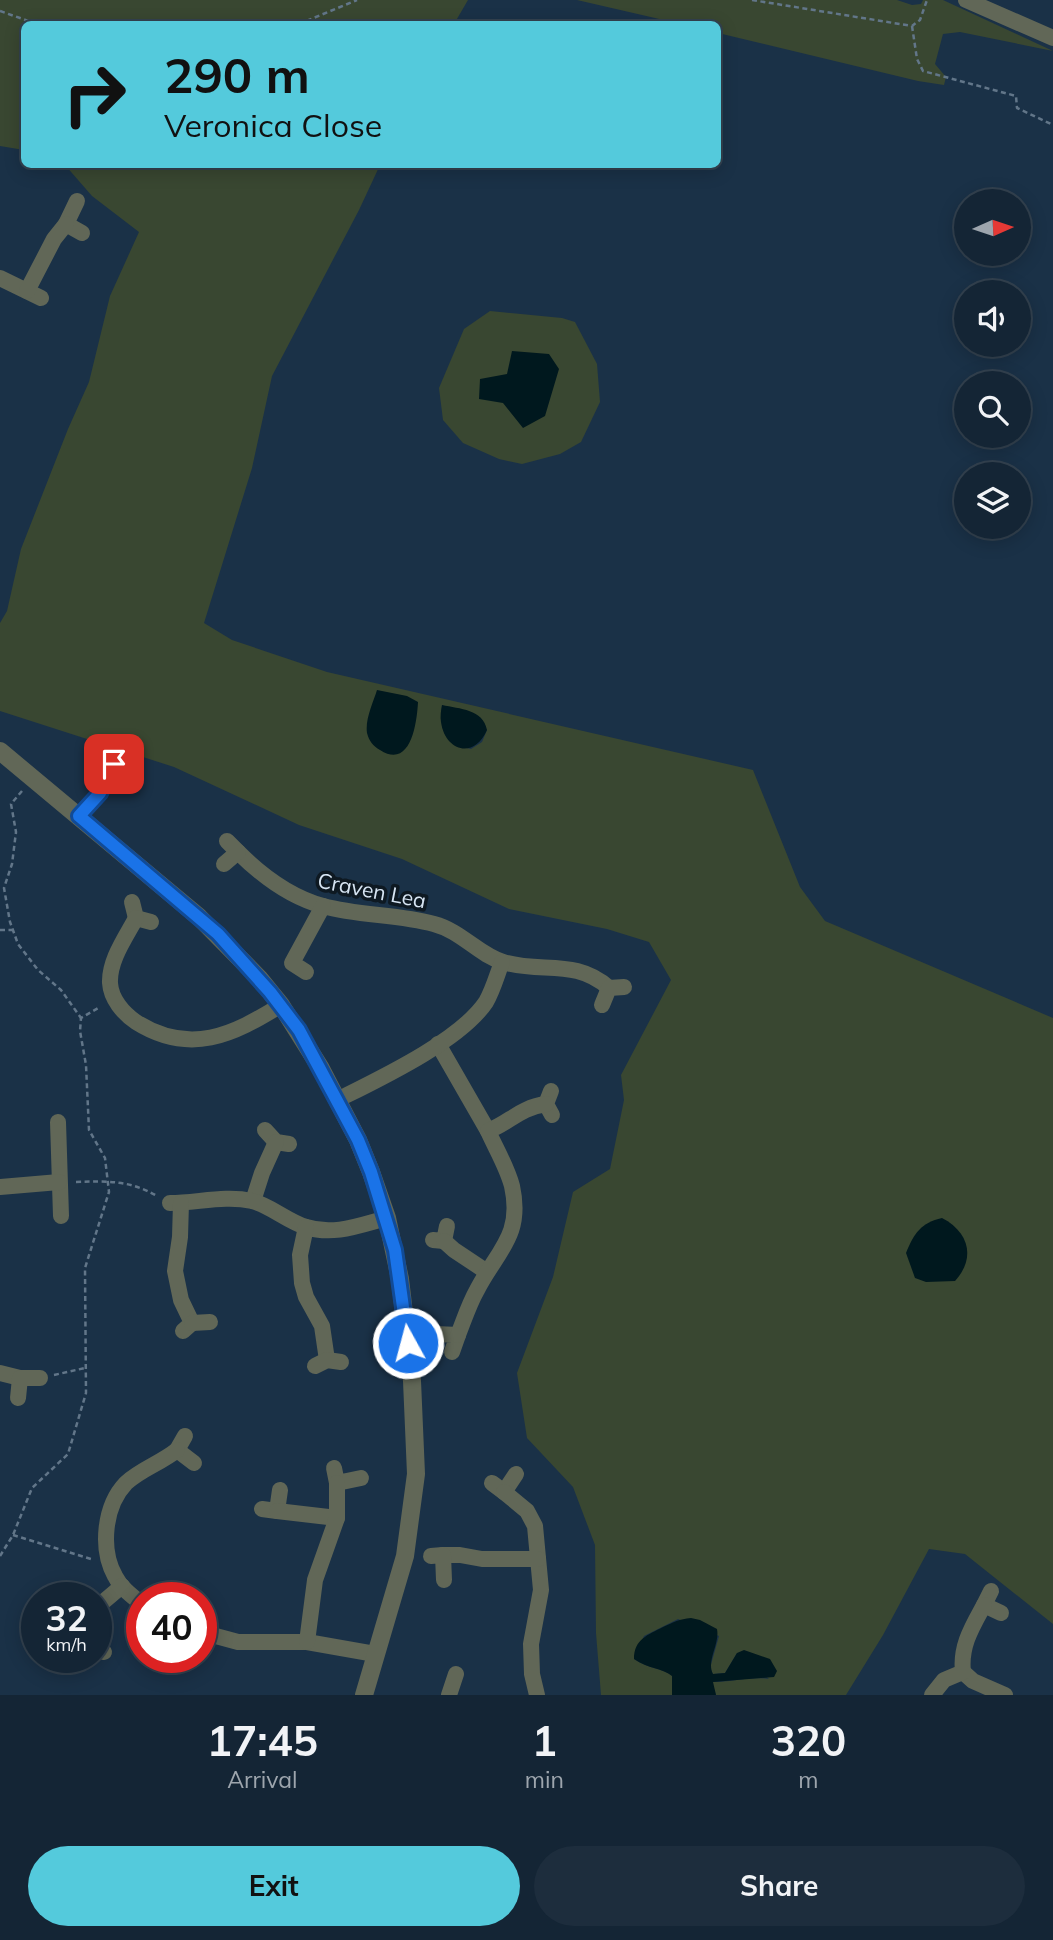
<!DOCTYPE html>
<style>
:root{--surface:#142535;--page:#1d2d3d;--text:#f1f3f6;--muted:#9da5ad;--line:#334250;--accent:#54cadc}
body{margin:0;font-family:Mulish,sans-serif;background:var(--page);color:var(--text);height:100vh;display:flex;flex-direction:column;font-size:26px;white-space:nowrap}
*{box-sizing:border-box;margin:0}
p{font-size:23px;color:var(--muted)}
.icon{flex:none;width:38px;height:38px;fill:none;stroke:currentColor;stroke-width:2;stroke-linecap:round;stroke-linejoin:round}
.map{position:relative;height:1695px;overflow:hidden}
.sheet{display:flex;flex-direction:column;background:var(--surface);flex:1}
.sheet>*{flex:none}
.banner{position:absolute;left:21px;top:21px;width:700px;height:147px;border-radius:10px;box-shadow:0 4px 18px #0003,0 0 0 2px var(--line);background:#54cadc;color:#111;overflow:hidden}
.needle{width:46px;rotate:87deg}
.buttons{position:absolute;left:954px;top:189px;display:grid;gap:14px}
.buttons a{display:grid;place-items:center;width:77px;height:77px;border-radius:50%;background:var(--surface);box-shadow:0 4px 18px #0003,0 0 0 2px var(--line);font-size:35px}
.speed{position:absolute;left:21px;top:1582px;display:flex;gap:14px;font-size:35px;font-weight:700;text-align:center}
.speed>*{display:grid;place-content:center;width:91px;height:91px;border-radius:50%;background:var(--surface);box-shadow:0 4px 18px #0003,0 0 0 2px var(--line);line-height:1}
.speed small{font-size:18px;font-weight:400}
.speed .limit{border:10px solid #d22;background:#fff;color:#111}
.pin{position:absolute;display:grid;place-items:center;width:60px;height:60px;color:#fff;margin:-30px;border-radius:14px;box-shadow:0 4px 10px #0006}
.me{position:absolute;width:77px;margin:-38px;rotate:353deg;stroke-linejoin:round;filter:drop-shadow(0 0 5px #0008)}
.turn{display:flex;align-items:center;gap:24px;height:147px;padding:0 28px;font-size:32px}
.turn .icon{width:91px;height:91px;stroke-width:2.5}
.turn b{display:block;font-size:49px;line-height:60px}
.eta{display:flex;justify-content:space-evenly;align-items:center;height:119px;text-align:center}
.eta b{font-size:42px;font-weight:700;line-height:49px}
.primary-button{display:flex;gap:14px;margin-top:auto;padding:14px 28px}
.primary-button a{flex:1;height:80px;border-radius:42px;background:var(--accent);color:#111;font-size:28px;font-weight:700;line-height:80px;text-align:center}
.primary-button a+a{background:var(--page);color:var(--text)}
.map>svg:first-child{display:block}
.green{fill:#394731;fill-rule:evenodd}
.water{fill:#00181e}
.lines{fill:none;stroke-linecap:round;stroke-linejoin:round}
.path{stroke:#627689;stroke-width:2.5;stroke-dasharray:5 3.5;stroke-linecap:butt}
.minor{stroke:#616757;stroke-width:16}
.tertiary{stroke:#616757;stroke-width:18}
.route-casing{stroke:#114b97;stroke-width:18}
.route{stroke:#1a73e8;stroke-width:12}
.labels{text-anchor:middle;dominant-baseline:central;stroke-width:7;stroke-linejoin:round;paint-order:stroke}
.street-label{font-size:21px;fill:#d7e5f3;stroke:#0e1922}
</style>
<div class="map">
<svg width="1053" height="1695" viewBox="0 0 1053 1695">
<rect width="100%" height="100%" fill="#1a3147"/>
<g class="green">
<polygon points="0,0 468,0 454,24 24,24 24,150 0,146"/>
<polygon points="577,0 897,0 912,5 921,4 923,0 943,0 1053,51 960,32 943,34 935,64 946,77 944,85 918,81 718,33 718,24 681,24"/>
<path d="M65,165H380L359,210L272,376L252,468L204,623L232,640L327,672L753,770L800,887L825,921L1053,1018V1624L965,1554L929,1549L883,1635L846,1695H716L712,1682C731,1682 750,1676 769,1679L737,1653L725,1673L713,1674L710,1668L719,1636L678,1619L644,1636L634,1659C648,1669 663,1668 673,1676L672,1695H601L596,1633L595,1545L573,1487L527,1438L517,1373L553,1277L573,1192L610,1169L624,1100L621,1075L671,980L649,942L607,929L509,909L402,859L299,825L174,767L0,711V623L7,611L21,549L68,429L89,382L110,296L139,232L92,196ZM442,705L487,730L482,742L471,749C444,742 440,733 442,705Z"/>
<polygon points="490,311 562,318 575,322 597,364 600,402 581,442 560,454 522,464 499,459 463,443 443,420 439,388 464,329"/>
</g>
<g class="water">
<polygon points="512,351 549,354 559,369 545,416 523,428 503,403 479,399 480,379 507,374"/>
<path d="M377,690L407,696L418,702C417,722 411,770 380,750C373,746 369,741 367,733C365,719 373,703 377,690Z"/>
<path d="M442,705C460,709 483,709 487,730C474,760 445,751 441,722C440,717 441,710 442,705Z"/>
<path d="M942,1218C969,1232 976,1258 955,1281L926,1282L915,1278L906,1253C914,1233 921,1223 942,1218Z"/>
<path d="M691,1618L700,1620L717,1629C720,1644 706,1661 713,1674L725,1673L737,1653L744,1650L770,1659L777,1671L774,1677L713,1682L716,1695H672V1676C663,1668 648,1669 634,1659C634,1639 648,1635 663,1627C674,1622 679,1619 691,1618Z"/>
</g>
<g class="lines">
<g class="path">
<polyline points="752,0 912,26 920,20 927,0"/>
<polyline points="0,11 37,24"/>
<polyline points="299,24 357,0"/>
<polyline points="912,26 917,59 923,71 1016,96 1017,108 1053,125"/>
<polyline points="22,791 11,804 16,832 12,864 4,888 10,922 18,944 38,970 61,990 81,1018"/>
<polyline points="0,930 13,930"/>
<path d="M76,1182C108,1181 129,1180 157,1196"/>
<polyline points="54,1375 85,1368"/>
<polyline points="13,1535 94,1560"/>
<polyline points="0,1556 13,1535 32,1488 68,1454 86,1393 85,1268 109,1192 105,1158 89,1130 86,1065 80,1031 81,1018 100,1007"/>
</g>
<g class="minor">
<polyline points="966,0 1053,38"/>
<polyline points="77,201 66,224 82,233"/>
<polyline points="0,278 41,298"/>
<polyline points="27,291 54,239 66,224"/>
<polyline points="79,816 100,793 107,779 93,769"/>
<path d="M238,852C262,876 290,897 323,906C359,916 398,914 434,924C461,931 479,955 503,962C542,974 575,958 609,988"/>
<polyline points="224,864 238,852 227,841"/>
<polyline points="132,902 136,918 151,922"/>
<path d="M136,918C126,937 109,960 110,983C111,999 123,1013 136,1022C190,1056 233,1035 281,1005"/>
<polyline points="306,972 292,963 323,906"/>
<polyline points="602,1005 609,988 624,987"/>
<polyline points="438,1044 488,1131"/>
<polyline points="551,1091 546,1104 552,1115"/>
<path d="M337,1100C379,1079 460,1041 486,1002C493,990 497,975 502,962"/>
<polyline points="58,1122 61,1216"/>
<polyline points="265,1130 276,1142 289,1144"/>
<polyline points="0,1187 59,1182"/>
<polyline points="253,1201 262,1173 276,1142"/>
<path d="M170,1203C197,1203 225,1195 252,1201C271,1206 287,1221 306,1227C334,1236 360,1225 387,1218"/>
<polyline points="181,1203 180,1237 175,1271 181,1300 192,1323 183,1331"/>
<polyline points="306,1227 300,1255 302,1283 306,1297 322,1326 327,1360"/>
<polyline points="433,1240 444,1241 447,1226"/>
<polyline points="444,1241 454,1250 487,1272"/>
<polyline points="192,1323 210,1322"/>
<polyline points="435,1334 458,1335 452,1352"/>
<path d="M458,1335C464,1320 469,1304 477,1290C497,1251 523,1236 512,1186C507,1167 496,1149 488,1131C511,1122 519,1108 546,1104"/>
<polyline points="315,1366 327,1360 341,1362"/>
<polyline points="0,1373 20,1378"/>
<polyline points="18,1398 20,1378 40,1378"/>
<polyline points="185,1436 177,1450 194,1463"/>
<polyline points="334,1468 337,1483 361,1478"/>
<polyline points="492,1483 504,1492 516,1474"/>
<polyline points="504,1492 527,1511 535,1526 541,1590 531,1644 532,1674 537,1695"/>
<polyline points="262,1509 277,1511 280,1490"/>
<polyline points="277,1511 337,1518"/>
<polyline points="443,1555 460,1555 482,1559 538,1559"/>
<polyline points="431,1556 443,1555 444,1580"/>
<polyline points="991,1591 984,1605 1001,1613"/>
<path d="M142,1604C132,1596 121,1588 115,1576C100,1549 104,1506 126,1483C141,1469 161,1463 177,1450"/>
<polyline points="96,1608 122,1586"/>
<polyline points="201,1632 238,1642 307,1642 375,1654"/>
<polyline points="307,1642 315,1580 337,1518 337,1483"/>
<polyline points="96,1650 104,1652"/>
<polyline points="78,1660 79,1657"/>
<polyline points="963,1672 973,1681 1005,1695"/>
<polyline points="449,1695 456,1674"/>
<path d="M932,1695L944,1680L963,1672C960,1646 972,1627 984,1605"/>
</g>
<polyline class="tertiary" points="0,751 199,917 259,978 281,1005 320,1067 358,1140 371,1172 387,1218 400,1279 412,1381 416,1474 405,1556 364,1695"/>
</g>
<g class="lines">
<defs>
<polyline id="route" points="114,764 100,793 79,816 218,934 270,992 299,1030 358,1140 371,1172 395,1250 408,1343"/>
</defs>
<use href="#route" class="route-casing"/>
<use href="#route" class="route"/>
</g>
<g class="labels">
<g class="street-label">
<text transform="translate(372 890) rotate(11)">Craven Lea</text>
</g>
</g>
</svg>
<div class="buttons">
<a><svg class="needle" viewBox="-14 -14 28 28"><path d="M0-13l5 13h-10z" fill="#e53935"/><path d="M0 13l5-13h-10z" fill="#9da5ad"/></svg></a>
<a><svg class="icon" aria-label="sound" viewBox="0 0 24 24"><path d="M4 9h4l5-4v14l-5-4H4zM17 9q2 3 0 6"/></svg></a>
<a><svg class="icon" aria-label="search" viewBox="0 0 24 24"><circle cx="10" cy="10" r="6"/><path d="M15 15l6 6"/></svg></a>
<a><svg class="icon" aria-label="layers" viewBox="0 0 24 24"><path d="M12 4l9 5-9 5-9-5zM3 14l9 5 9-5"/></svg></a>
</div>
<div class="speed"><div>32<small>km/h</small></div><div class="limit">40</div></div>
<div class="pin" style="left:114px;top:764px;background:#d93025"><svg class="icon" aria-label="arrive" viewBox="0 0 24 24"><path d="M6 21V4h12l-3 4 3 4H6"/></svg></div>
<svg class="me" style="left:408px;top:1343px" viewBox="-20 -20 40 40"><circle r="17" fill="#1a73e8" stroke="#fff" stroke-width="3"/><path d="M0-11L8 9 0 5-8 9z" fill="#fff"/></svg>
<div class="banner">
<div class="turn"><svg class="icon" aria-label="right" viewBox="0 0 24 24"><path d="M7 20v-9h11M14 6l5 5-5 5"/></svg><div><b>290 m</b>Veronica Close</div></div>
</div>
</div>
<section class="sheet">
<div class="eta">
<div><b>17:45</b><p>Arrival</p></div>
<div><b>1</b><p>min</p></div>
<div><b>320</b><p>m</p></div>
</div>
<div class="primary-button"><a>Exit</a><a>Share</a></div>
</section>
